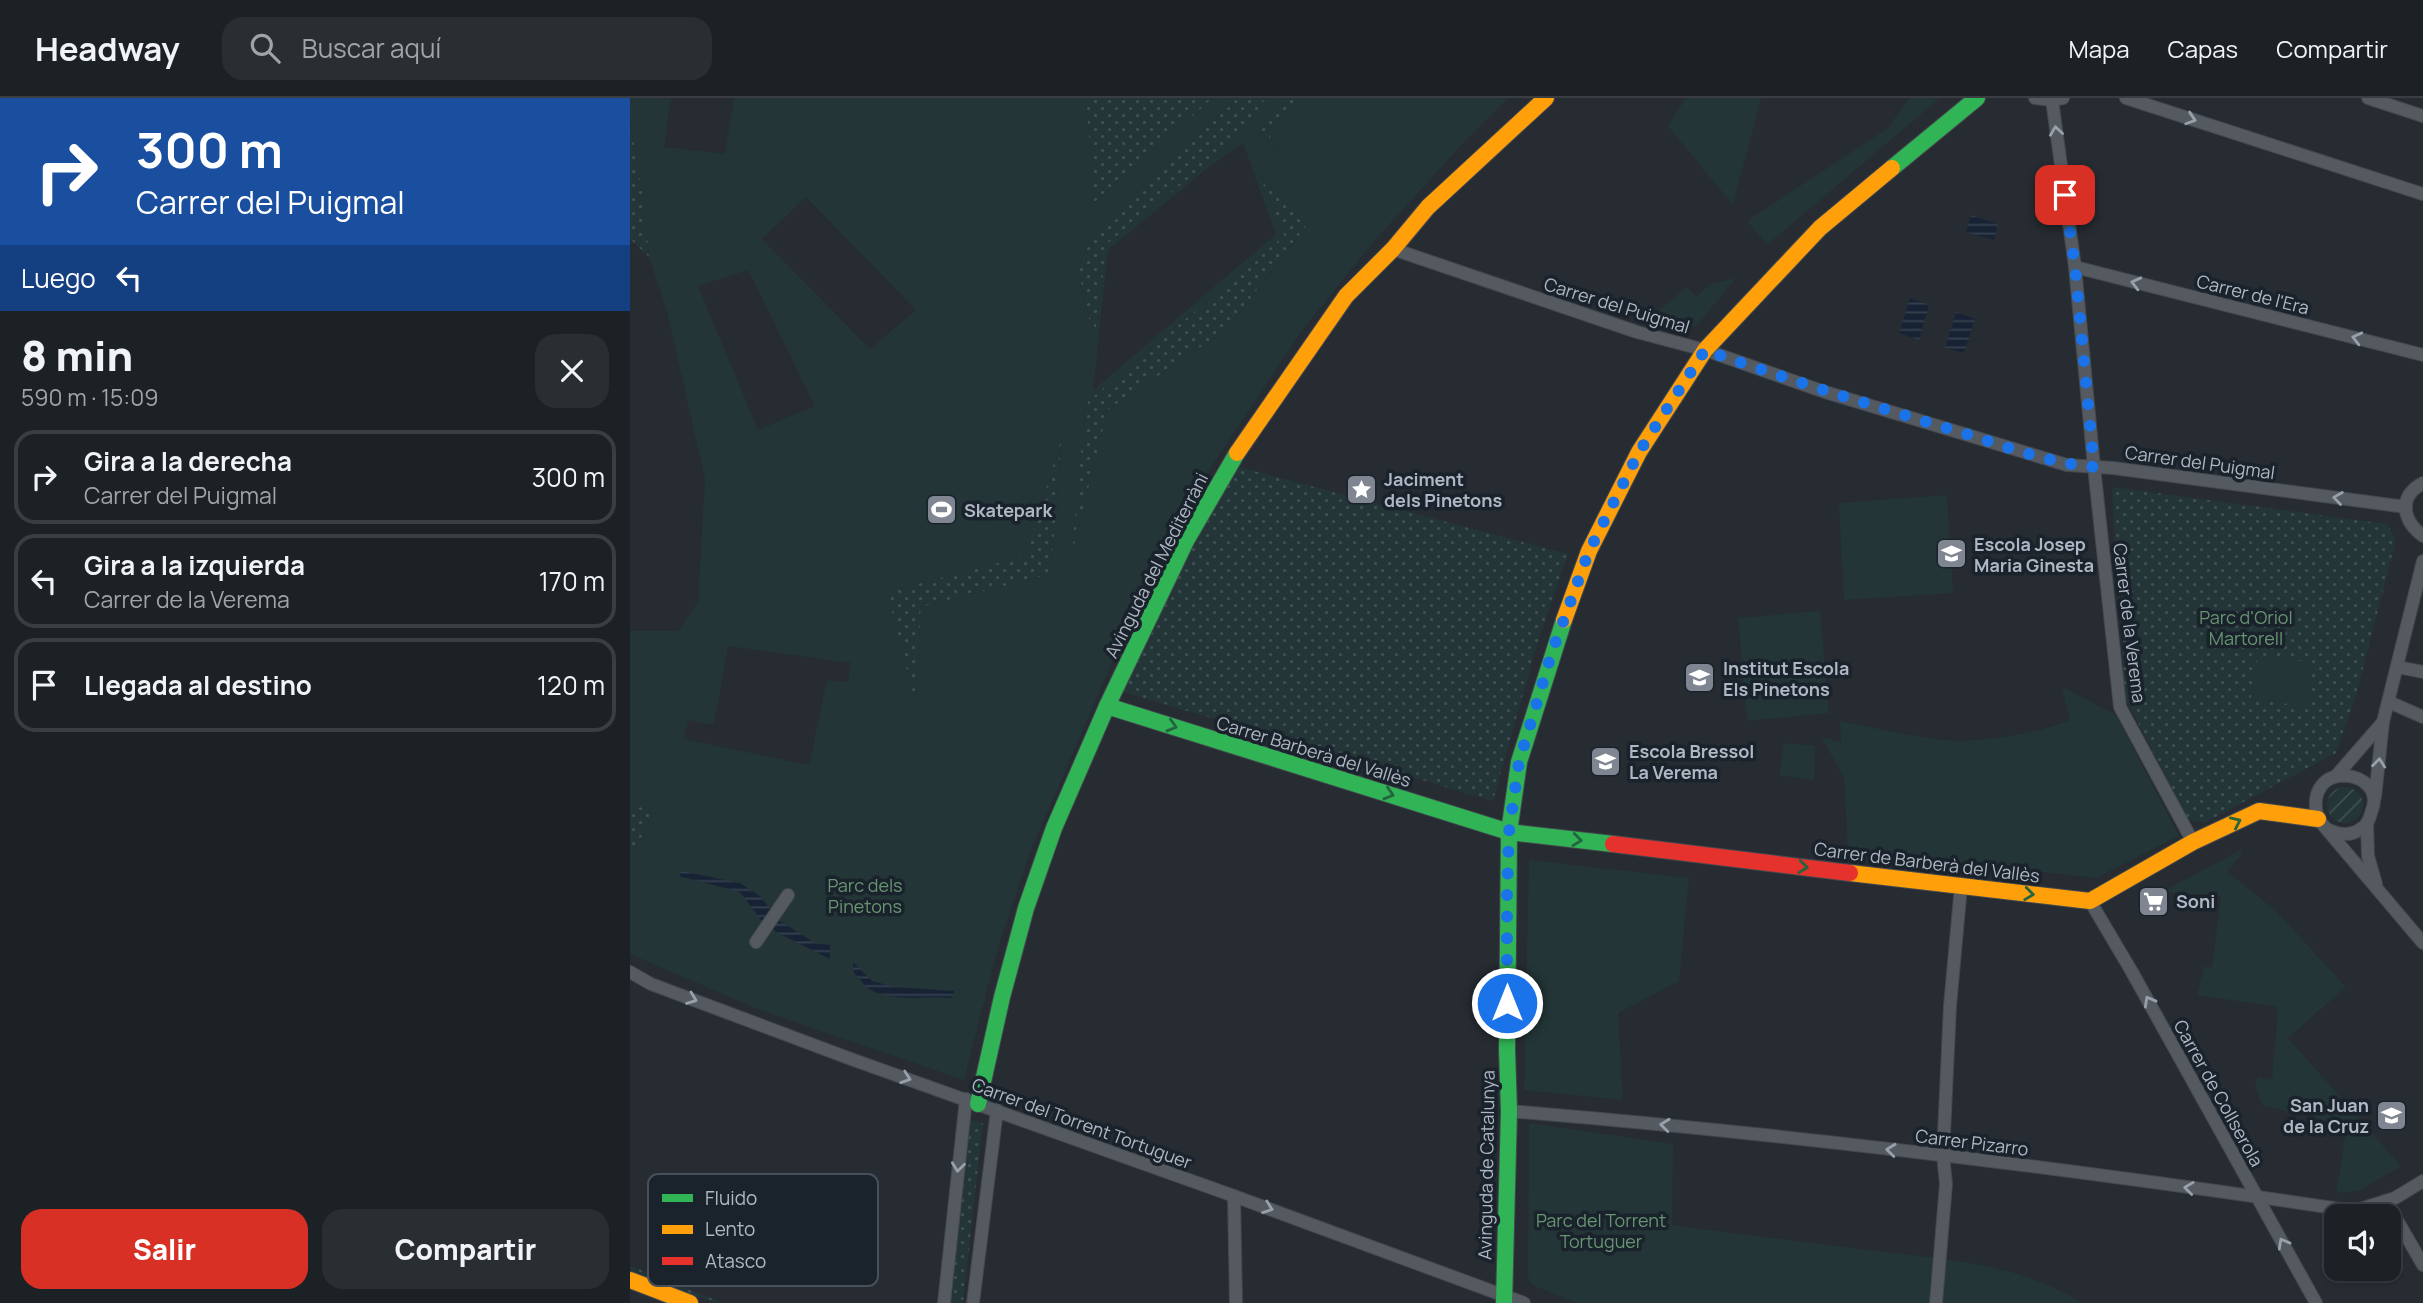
<!DOCTYPE html>
<html lang="es">
<meta charset="utf-8">
<style>
:root{--surface:#1c2126;--page:#292e32;--text:#f1f3f6;--muted:#a0a3a7;--line:#3a3e43;--accent:#d93025}
body{margin:0;font-family:Manrope,sans-serif;background:var(--page);color:var(--text);height:100vh;display:flex;flex-direction:column;font-size:26px;white-space:nowrap}
*{box-sizing:border-box;margin:0}
p{font-size:23px;color:var(--muted)}
.icon{flex:none;width:38px;height:38px;fill:none;stroke:currentColor;stroke-width:2;stroke-linecap:round;stroke-linejoin:round}
.map{position:relative;flex:1;overflow:hidden}
.panel{display:flex;flex-direction:column;background:var(--surface);width:630px}
.panel>*{flex:none}
.hud{background:#1a4fa0;color:#fff;overflow:hidden}
.controls{position:absolute;left:1694px;top:1106px;display:grid;gap:14px}
.controls a{display:grid;place-items:center;width:77px;height:77px;border-radius:14px;background:var(--surface);box-shadow:0 2px 5px #0004,0 0 0 2px var(--line);font-size:35px}
.pin{position:absolute;display:grid;place-items:center;width:60px;height:60px;color:#fff;margin:-30px;border-radius:14px;box-shadow:0 4px 10px #0006}
.me{position:absolute;width:77px;margin:-38px;rotate:0deg;stroke-linejoin:round;filter:drop-shadow(0 0 5px #0008)}
.turn{display:flex;align-items:center;gap:24px;height:147px;padding:0 21px;font-size:32px}
.turn .icon{width:91px;height:91px;stroke-width:2.5}
.turn b{display:block;font-size:49px;line-height:60px}
.then{display:flex;align-items:center;height:66px;padding:0 21px;background:#0003;gap:14px;font-size:26px}
.round{display:grid;place-items:center;flex:none;width:74px;height:74px;border-radius:21px;background:var(--page)}
.summary{display:flex;align-items:center;justify-content:space-between;height:119px;padding:0 21px}
h1{font-size:42px;font-weight:800;line-height:52px}
.button{display:flex;gap:14px;margin-top:auto;padding:14px 21px}
.button a{flex:1;height:80px;border-radius:21px;background:var(--accent);color:#fff;font-size:28px;font-weight:800;line-height:80px;text-align:center}
.button a+a{background:var(--page);color:var(--text)}
ul{padding:0;list-style:none}
li{display:flex;align-items:center;gap:21px;height:94px;margin:0 14px 10px;padding:0 7px;border:4px solid var(--line);border-radius:21px}
li div{flex:1}
li b{display:block;font-size:26px}
li em{font-style:normal}
header{display:flex;align-items:center;gap:42px;box-sizing:border-box;height:98px;padding:0 35px;background:var(--surface);border-bottom:2px solid var(--line)}
header strong{font-size:33px}
nav{display:flex;gap:38px;margin-inline-start:auto;font-size:24px}
.search{width:490px;height:63px;background:var(--page);display:flex;align-items:center;gap:18px;box-sizing:border-box;padding:0 24px;border-radius:21px;color:var(--muted);font-size:26px}
main{display:flex;flex:1;min-height:0}
.map>svg:first-child{display:block}
.grass{fill:url(#grass-dots)}
.park{fill:#233537;fill-rule:evenodd}
.garden{fill:url(#garden-furrows)}
.water{fill:url(#water-rules)}
.lines{fill:none;stroke-linecap:round;stroke-linejoin:round}
.street-casing{stroke:#43484f;stroke-width:14}
.fast-casing{stroke:#43484f;stroke-width:18}
.slow-casing{stroke:#43484f;stroke-width:18}
.jam-casing{stroke:#43484f;stroke-width:18}
.street{stroke:#555960;stroke-width:12}
.fast{stroke:#30b455;stroke-width:16}
.slow{stroke:#ff9f0a;stroke-width:16}
.jam{stroke:#e5322d;stroke-width:16}
.oneway{stroke:#98a0ab}
.oneway2{stroke:#24643e}
.route{stroke:#1a73e8;stroke-width:12;stroke-dasharray:0 21.6}
.labels{text-anchor:middle;dominant-baseline:central;stroke-width:7;stroke-linejoin:round;paint-order:stroke}
.street-label{font-size:18px;fill:#afb7c4;stroke:#1a222c}
.poi-label{font-size:18px;font-weight:bold;fill:#afb7c4;stroke:#1a222c;text-anchor:start}
.park-label{font-size:18px;fill:#679471;stroke:#1a222c}
.key{fill:#1a222c;stroke:#474f5a;stroke-width:2}
.key-label{font-size:19px;fill:#afb7c4}
</style>
<header>
<strong>Headway</strong>
<div class="search"><svg class="icon" aria-label="search" viewBox="0 0 24 24"><circle cx="10" cy="10" r="6"/><path d="M15 15l6 6"/></svg>Buscar aquí</div>
<nav><a>Mapa</a><a>Capas</a><a>Compartir</a></nav>
</header>
<main>
<section class="panel">
<div class="hud">
<div class="turn"><svg class="icon" aria-label="right" viewBox="0 0 24 24"><path d="M7 20v-9h11M14 6l5 5-5 5"/></svg><div><b>300 m</b>Carrer del Puigmal</div></div>
<div class="then">Luego<svg class="icon" aria-label="left" viewBox="0 0 24 24"><path d="M17 20v-9H6M10 6l-5 5 5 5"/></svg></div>
</div>
<div class="summary"><div><h1>8 min</h1><p>590 m · 15:09</p></div><a class="round"><svg class="icon" aria-label="close" viewBox="0 0 24 24"><path d="M6 6l12 12M18 6L6 18"/></svg></a></div>
<ul>
<li><svg class="icon" aria-label="right" viewBox="0 0 24 24"><path d="M7 20v-9h11M14 6l5 5-5 5"/></svg><div><b>Gira a la derecha</b><p>Carrer del Puigmal</p></div><em>300 m</em></li>
<li><svg class="icon" aria-label="left" viewBox="0 0 24 24"><path d="M17 20v-9H6M10 6l-5 5 5 5"/></svg><div><b>Gira a la izquierda</b><p>Carrer de la Verema</p></div><em>170 m</em></li>
<li><svg class="icon" aria-label="arrive" viewBox="0 0 24 24"><path d="M6 21V4h12l-3 4 3 4H6"/></svg><div><b>Llegada al destino</b></div><em>120 m</em></li>
</ul>
<div class="button"><a>Salir</a><a>Compartir</a></div>
</section>
<div class="map">
<svg width="1793" height="1205" viewBox="0 0 1793 1205">
<defs>
<pattern id="grass-dots" width="8" height="8" patternUnits="userSpaceOnUse" patternTransform="scale(1.75)"><rect width="8" height="8" fill="#233537"/><path d="M2 2h.1M6 6h.1" fill="none" stroke="#405052" stroke-width="1.8" stroke-linecap="round"/></pattern>
<pattern id="garden-furrows" width="10" height="10" patternUnits="userSpaceOnUse" patternTransform="scale(1.75)"><rect width="10" height="10" fill="#233537"/><path d="M-1 1l2-2M0 10L10 0M9 11l2-2" fill="none" stroke="#405052"/></pattern>
<pattern id="water-rules" width="6" height="5" patternUnits="userSpaceOnUse" patternTransform="scale(1.75)"><rect width="6" height="5" fill="#172334"/><path d="M0 2.5h6" fill="none" stroke="#364150"/></pattern>
</defs>
<rect width="100%" height="100%" fill="#262c32"/>
<g class="grass">
<polygon points="456,0 583,0 463,106"/>
<polygon points="608,0 636,0 607,42 478,146 466,236 461,230 448,171 461,136"/>
<polygon points="652,0 672,0 637,34 669,78 630,34"/>
<polygon points="0,22 15,111 19,159 0,141"/>
<polygon points="628,76 677,127 596,232 478,312 440,465 455,313 458,303 654,138"/>
<polygon points="432,336 421,476 291,509 286,610 257,494 395,457"/>
<polygon points="609,369 938,456 906,550 863,703 493,594 561,449"/>
<polygon points="1482,389 1757,426 1766,442 1726,598 1706,655 1574,725 1558,721 1494,598 1492,501 1487,483"/>
<polygon points="0,704 23,715 0,763"/>
<polygon points="341,1022 353,1025 333,1205 320,1205"/>
<polygon points="0,1168 93,1205 85,1205 0,1172"/>
</g>
<g class="park">
<path d="M0,0H41L34,49L95,56L104,0H456L464,105L583,0H608L461,136L448,172L461,230L465,236L477,146L607,42L636,0H652L630,34L662,70L637,34L672,0H878L833,45L740,148L671,234L564,395L502,518L400,755L369,846L334,982L130,912L0,856V763L23,715L0,704V533H48L68,504L75,381L37,213L19,159L15,111L0,22ZM613,45L646,136L463,292L478,152L579,69ZM630,78L677,128L596,232L478,312L441,459L455,313L458,303L654,138ZM176,99L286,212L240,251L132,141ZM118,172L185,308L128,332L68,188ZM432,340L421,476L291,509L286,607L257,494L395,458ZM98,548L221,565L218,584L197,582L179,667L54,641L58,622L84,627Z"/>
<polygon points="1056,0 1131,0 1103,107 1038,28"/>
<polygon points="1279,0 1310,0 1137,147 1117,123 1258,30"/>
<polygon points="1106,180 1067,227 1059,229 1021,219 1057,189 1066,199 1081,186"/>
<polygon points="1317,397 1323,495 1214,502 1209,405"/>
<polygon points="1190,513 1199,615 1117,623 1108,520"/>
<polygon points="1628,557 1684,565 1676,609 1621,600"/>
<path d="M1432,589L1486,617L1549,738L1466,780L1218,753L1214,679L1191,639L1211,644L1210,623C1242,629 1274,637 1306,641C1350,647 1399,636 1440,623Z"/>
<polygon points="1154,645 1185,648 1184,682 1149,677"/>
<polygon points="1611,752 1611,758 1597,773 1647,814 1716,889 1658,940 1771,1068 1728,1093 1706,1095 1717,1028 1632,1007 1625,987 1628,979 1642,982 1648,909 1567,897 1574,869 1582,869 1591,798 1538,794 1539,790"/>
<polygon points="899,762 1059,780 1049,883 988,915 993,1002 894,992"/>
<path d="M899,1025L1043,1046L1042,1127C1108,1136 1173,1144 1238,1152C1312,1161 1387,1164 1452,1205H947L902,1187L898,1179Z"/>
</g>
<circle class="garden" cx="1715" cy="707" r="18"/>
<g class="water">
<polygon points="1341,117 1368,126 1364,142 1336,134"/>
<polygon points="1280,200 1299,207 1289,242 1269,235"/>
<polygon points="1326,214 1345,221 1334,255 1315,250"/>
<polygon points="52,773 110,785 131,799 148,822 185,845 200,847 200,861 148,835 130,821 110,794 49,778"/>
<path d="M223,864L242,883L265,889L324,893L322,900C298,898 258,904 239,891C234,887 229,880 224,875Z"/>
</g>
<g class="lines">
<defs>
<g id="street">
<polyline points="1405,0 1422,2 1433,0"/>
<polyline points="1496,0 1793,96"/>
<polyline points="1738,0 1793,18"/>
<polyline points="1422,2 1445,169 1464,369 1490,609 1563,744"/>
<polyline points="763,151 1007,234 1075,252 1195,294 1437,367 1483,370 1776,409"/>
<polyline points="1445,169 1793,257"/>
<path d="M1793,385C1767,399 1773,423 1793,438"/>
<polyline points="1768,569 1793,574"/>
<polyline points="1759,604 1793,619"/>
<polyline points="1706,678 1753,624"/>
<polyline points="1745,699 1753,624 1793,463"/>
<polyline points="1737,727 1738,758 1746,786"/>
<path d="M1697,731C1709,737 1721,739 1732,730C1739,726 1740,718 1742,712C1758,671 1671,659 1688,721L1793,845"/>
<polyline points="1460,803 1502,874 1686,1205"/>
<polyline points="126,844 158,797"/>
<polyline points="0,874 21,886 221,961 604,1098 894,1205"/>
<path d="M879,1013C1162,1036 1443,1071 1724,1113L1765,1100L1793,1083"/>
<polyline points="604,1098 606,1205"/>
<polyline points="1756,1103 1793,1167"/>
<polyline points="314,1205 336,1001"/>
<polyline points="343,1205 367,1012"/>
<polyline points="1306,1205 1316,1086 1313,1057 1320,908 1331,788"/>
</g>
<g id="fast">
<polyline points="1262,70 1347,0"/>
<polyline points="477,608 879,734 983,746"/>
<polyline points="348,1006 372,899 396,810 424,730 477,608 556,443 607,355"/>
<polyline points="874,1205 879,1013 877,952 879,734 889,664 934,522"/>
</g>
<g id="slow">
<polyline points="607,355 716,198 763,151 798,109 916,0"/>
<polyline points="934,522 959,453 1009,354 1075,252 1190,130 1262,70"/>
<polyline points="1220,775 1460,803 1563,744 1629,713 1688,721"/>
<polyline points="0,1182 60,1205"/>
</g>
<polyline id="jam" points="983,746 1220,775"/>
</defs>
<use href="#street" class="street-casing"/>
<use href="#fast" class="fast-casing"/>
<use href="#slow" class="slow-casing"/>
<use href="#jam" class="jam-casing"/>
<use href="#street" class="street"/>
<use href="#fast" class="fast"/>
<use href="#slow" class="slow"/>
<use href="#jam" class="jam"/>
</g>
<defs><path id="oneway-chevron" d="M-2-3.5L2.5 0L-2 3.5" fill="none" stroke-width="1.6" stroke-linecap="round" stroke-linejoin="round" transform="scale(1.75)"/></defs>
<g class="oneway">
<use href="#oneway-chevron" transform="translate(1561 21) rotate(18)"/>
<use href="#oneway-chevron" transform="translate(1426 33) rotate(-98)"/>
<use href="#oneway-chevron" transform="translate(1506 185) rotate(-166)"/>
<use href="#oneway-chevron" transform="translate(1727 240) rotate(-166)"/>
<use href="#oneway-chevron" transform="translate(1708 400) rotate(-172)"/>
<use href="#oneway-chevron" transform="translate(1749 665) rotate(-84)"/>
<use href="#oneway-chevron" transform="translate(62 901) rotate(21)"/>
<use href="#oneway-chevron" transform="translate(1519 903) rotate(-119)"/>
<use href="#oneway-chevron" transform="translate(276 980) rotate(19)"/>
<use href="#oneway-chevron" transform="translate(1035 1027) rotate(-174)"/>
<use href="#oneway-chevron" transform="translate(1261 1052) rotate(-174)"/>
<use href="#oneway-chevron" transform="translate(328 1069) rotate(97)"/>
<use href="#oneway-chevron" transform="translate(1559 1090) rotate(-173)"/>
<use href="#oneway-chevron" transform="translate(638 1110) rotate(20)"/>
<use href="#oneway-chevron" transform="translate(1653 1145) rotate(-119)"/>
</g>
<g class="oneway2">
<use href="#oneway-chevron" transform="translate(542 628) rotate(17)"/>
<use href="#oneway-chevron" transform="translate(759 696) rotate(17)"/>
<use href="#oneway-chevron" transform="translate(1606 724) rotate(-25)"/>
<use href="#oneway-chevron" transform="translate(947 742) rotate(7)"/>
<use href="#oneway-chevron" transform="translate(1173 769) rotate(7)"/>
<use href="#oneway-chevron" transform="translate(1399 796) rotate(7)"/>
</g>
<g class="lines">
<path class="route" d="M877,905V799L879,734L889,664L922,554L959,453L1009,354L1075,252C1159,282 1244,308 1330,334C1374,348 1418,365 1464,369L1445,169L1435,97"/>
</g>
<defs>
<symbol id="sight-square" viewBox="-11 -11 22 22"><rect x="-9" y="-9" width="18" height="18" rx="4" fill="#7f8691" stroke="#1a222c"/><path d="M0-6L1.8-2.2L6-1.7L2.9 1.2L3.7 5.4L0 3.3L-3.7 5.4L-2.9 1.2L-6-1.7L-1.8-2.2Z" fill="#fff"/></symbol>
<symbol id="stadium-square" viewBox="-11 -11 22 22"><rect x="-9" y="-9" width="18" height="18" rx="4" fill="#7f8691" stroke="#1a222c"/><path d="M0-5a6.5 5 0 1 0 0 10a6.5 5 0 1 0 0-10ZM-3.5-1.8h7v3.6h-7Z" fill="#fff"/></symbol>
<symbol id="school-square" viewBox="-11 -11 22 22"><rect x="-9" y="-9" width="18" height="18" rx="4" fill="#7f8691" stroke="#1a222c"/><path d="M0-5L7-2L0 1L-7-2ZM-4 1L0 2.5L4 1V4Q0 6-4 4Z" fill="#fff"/></symbol>
<symbol id="supermarket-square" viewBox="-11 -11 22 22"><rect x="-9" y="-9" width="18" height="18" rx="4" fill="#7f8691" stroke="#1a222c"/><path d="M-6-5.5h2.5l.6 2H6L4.5 2H-2.5L-4.4-4H-6ZM-1.5 3.2a1.3 1.3 0 1 0 .1 0ZM3 3.2a1.3 1.3 0 1 0 .1 0Z" fill="#fff"/></symbol>
</defs>
<g fill-rule="evenodd">
<use href="#sight-square" x="714" y="374" width="35" height="35"/>
<use href="#stadium-square" x="294" y="394" width="35" height="35"/>
<use href="#school-square" x="1304" y="438" width="35" height="35"/>
<use href="#school-square" x="1052" y="562" width="35" height="35"/>
<use href="#school-square" x="958" y="646" width="35" height="35"/>
<use href="#supermarket-square" x="1506" y="786" width="35" height="35"/>
<use href="#school-square" x="1744" y="1000" width="35" height="35"/>
</g>
<g class="labels">
<g class="street-label">
<text transform="translate(1623 196) rotate(14)">Carrer de l'Era</text>
<text transform="translate(987 207) rotate(17)">Carrer del Puigmal</text>
<text transform="translate(1570 364) rotate(8)">Carrer del Puigmal</text>
<text transform="translate(526 467) rotate(-63)">Avinguda del Mediterràni</text>
<text transform="translate(1500 525) rotate(83)">Carrer de la Verema</text>
<text transform="translate(684 653) rotate(17)">Carrer Barberà del Vallès</text>
<text transform="translate(1297 764) rotate(7)">Carrer de Barberà del Vallès</text>
<text transform="translate(1589 995) rotate(61)">Carrer de Collserola</text>
<text transform="translate(452 1025) rotate(20)">Carrer del Torrent Tortuguer</text>
<text transform="translate(1342 1044) rotate(7)">Carrer Pizarro</text>
<text transform="translate(856 1067) rotate(-89)">Avinguda de Catalunya</text>
</g>
<g class="poi-label">
<text x="754" y="381">Jaciment<tspan x="754" dy="21">dels Pinetons</tspan></text>
<text x="334" y="412">Skatepark</text>
<text x="1344" y="446">Escola Josep<tspan x="1344" dy="21">Maria Ginesta</tspan></text>
<text x="1093" y="570">Institut Escola<tspan x="1093" dy="21">Els Pinetons</tspan></text>
<text x="999" y="653">Escola Bressol<tspan x="999" dy="21">La Verema</tspan></text>
<text x="1546" y="803">Soni</text>
<text x="1739" y="1007" text-anchor="end">San Juan<tspan x="1739" dy="21">de la Cruz</tspan></text>
</g>
<g class="park-label">
<text x="1616" y="519">Parc d'Oriol<tspan x="1616" dy="21">Martorell</tspan></text>
<text x="235" y="787">Parc dels<tspan x="235" dy="21">Pinetons</tspan></text>
<text x="971" y="1122">Parc del Torrent<tspan x="971" dy="21">Tortuguer</tspan></text>
</g>
</g>
<rect x="18" y="1076" width="230" height="112" rx="10" class="key"/>
<rect x="32" y="1096" width="31" height="8" fill="#30b455"/>
<rect x="32" y="1127" width="31" height="9" fill="#ff9f0a"/>
<rect x="32" y="1159" width="31" height="8" fill="#e5322d"/>
<g class="key-label">
<text x="75" y="1107">Fluido</text>
<text x="75" y="1138">Lento</text>
<text x="75" y="1170">Atasco</text>
</g>
</svg>
<div class="controls">
<a><svg class="icon" aria-label="sound" viewBox="0 0 24 24"><path d="M4 9h4l5-4v14l-5-4H4zM17 9q2 3 0 6"/></svg></a>
</div>
<div class="pin" style="left:1435px;top:97px;background:#d93025"><svg class="icon" aria-label="arrive" viewBox="0 0 24 24"><path d="M6 21V4h12l-3 4 3 4H6"/></svg></div>
<svg class="me" style="left:877px;top:905px" viewBox="-20 -20 40 40"><circle r="17" fill="#1a73e8" stroke="#fff" stroke-width="3"/><path d="M0-11L8 9 0 5-8 9z" fill="#fff"/></svg>
</div>
</main>
